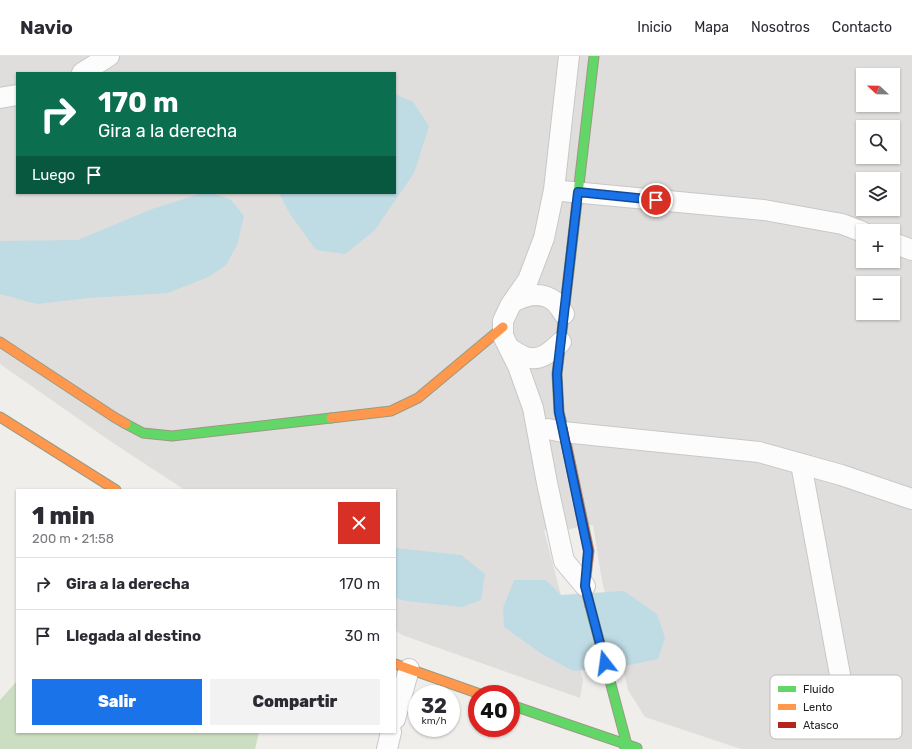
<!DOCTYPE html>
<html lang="es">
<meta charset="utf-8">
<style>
:root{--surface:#fff;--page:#f2f2f3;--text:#2b2b33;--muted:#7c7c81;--line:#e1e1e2;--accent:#1a73e8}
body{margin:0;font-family:Rubik,sans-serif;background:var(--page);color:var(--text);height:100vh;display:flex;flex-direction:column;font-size:15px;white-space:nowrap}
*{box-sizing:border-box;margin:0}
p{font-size:13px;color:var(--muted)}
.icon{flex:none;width:22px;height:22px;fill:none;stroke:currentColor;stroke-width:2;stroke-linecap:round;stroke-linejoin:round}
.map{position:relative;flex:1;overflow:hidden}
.sheet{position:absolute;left:16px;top:433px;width:380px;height:244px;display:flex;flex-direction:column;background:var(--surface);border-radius:0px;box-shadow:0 1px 3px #0004}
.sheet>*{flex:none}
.hud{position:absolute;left:16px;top:16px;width:380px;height:122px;border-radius:0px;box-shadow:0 1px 3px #0004;background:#0b6e4f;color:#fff;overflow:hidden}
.needle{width:26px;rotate:292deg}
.tools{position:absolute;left:856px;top:12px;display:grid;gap:8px}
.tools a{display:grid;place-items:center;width:44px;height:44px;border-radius:0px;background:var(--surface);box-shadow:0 1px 3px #0004;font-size:20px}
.speed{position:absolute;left:408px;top:629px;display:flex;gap:8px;font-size:20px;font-weight:700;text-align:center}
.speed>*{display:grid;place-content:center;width:52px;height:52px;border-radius:50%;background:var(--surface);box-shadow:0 1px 3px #0004;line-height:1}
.speed small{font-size:10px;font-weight:400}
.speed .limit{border:6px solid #d22;background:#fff;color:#111}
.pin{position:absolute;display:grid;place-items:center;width:34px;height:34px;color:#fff;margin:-17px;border:2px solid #fff;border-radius:50%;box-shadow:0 1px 4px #0007}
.me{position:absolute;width:44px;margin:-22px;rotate:345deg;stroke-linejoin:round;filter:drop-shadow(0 0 3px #0008)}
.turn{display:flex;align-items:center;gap:14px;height:84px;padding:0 16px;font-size:18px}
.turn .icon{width:52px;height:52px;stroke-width:2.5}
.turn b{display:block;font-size:28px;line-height:34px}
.then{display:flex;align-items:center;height:38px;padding:0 16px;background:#0003;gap:8px;font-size:15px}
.round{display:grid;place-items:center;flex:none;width:42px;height:42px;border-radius:0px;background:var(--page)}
.summary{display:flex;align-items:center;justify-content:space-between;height:68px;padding:0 16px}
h1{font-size:24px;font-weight:800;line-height:30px}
.primary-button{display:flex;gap:8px;margin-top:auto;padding:8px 16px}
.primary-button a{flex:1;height:46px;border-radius:0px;background:var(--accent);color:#fff;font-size:16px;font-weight:800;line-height:46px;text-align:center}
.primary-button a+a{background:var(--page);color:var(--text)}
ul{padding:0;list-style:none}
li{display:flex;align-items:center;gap:12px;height:52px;padding:0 16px;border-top:1px solid var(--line)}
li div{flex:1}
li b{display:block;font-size:15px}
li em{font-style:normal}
header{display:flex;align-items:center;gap:24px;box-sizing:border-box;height:56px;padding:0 20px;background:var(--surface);border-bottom:1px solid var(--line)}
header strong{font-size:19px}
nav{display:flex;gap:22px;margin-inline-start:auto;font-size:14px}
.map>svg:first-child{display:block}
.residential{fill:#dfdedc;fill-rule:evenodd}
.forest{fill:#cbdec1}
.water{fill:#bfdbe3}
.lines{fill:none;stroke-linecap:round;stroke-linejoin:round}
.street-casing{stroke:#c9c8c7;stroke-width:22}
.fast-casing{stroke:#999a82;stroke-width:11}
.slow-casing{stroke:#999a82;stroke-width:11}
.jam-casing{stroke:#999a82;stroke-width:11}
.street{stroke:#fdfcfc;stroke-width:20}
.fast{stroke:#63d668;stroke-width:9}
.slow{stroke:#ff974d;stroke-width:9}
.jam{stroke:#b3261e;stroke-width:9}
.route-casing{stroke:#114b97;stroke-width:10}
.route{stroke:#1a73e8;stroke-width:7}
.key{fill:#fff;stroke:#bdbdbd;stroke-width:1}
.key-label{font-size:11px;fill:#222}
</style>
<header>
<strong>Navio</strong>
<nav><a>Inicio</a><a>Mapa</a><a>Nosotros</a><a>Contacto</a></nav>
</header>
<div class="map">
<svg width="912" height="693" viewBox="0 0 912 693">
<rect width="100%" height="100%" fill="#f0eeeb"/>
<path class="residential" d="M0,0H912V693H741L645,661L628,634L602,525L593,469L583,470L558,476L544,474L583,624L580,642L402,579L395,574V434H185L113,387L0,308ZM17,17H395V137H17ZM863,19H893V49H863ZM863,71H893V101H863ZM863,123H893V153H863ZM863,175H893V205H863ZM863,227H893V257H863Z"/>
<polygon class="forest" points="17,625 17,676 259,676 255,693 0,693 0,644"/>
<g class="water">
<polygon points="395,38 413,46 429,70 414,117 374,175 345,198 316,194 290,158 279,137 395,137"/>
<polygon points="202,137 211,137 230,143 244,160 237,189 226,209 208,221 168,237 88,242 37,248 0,238 0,185 78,184 152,153"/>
<polygon points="395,492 461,499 485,518 481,544 462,551 406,545 395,542"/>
<polygon points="514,524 546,524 561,539 624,535 657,558 665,582 658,603 625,610 573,615 542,598 504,571 503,552"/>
</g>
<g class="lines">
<defs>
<g id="street">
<polyline points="569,0 554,134 544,182 528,224 510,250 503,265 503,280 518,310 533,352 547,427 564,505 585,530"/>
<polyline points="82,17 109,0"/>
<polyline points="0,42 17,39"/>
<polyline points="562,135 764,154 842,168 863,176"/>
<polyline points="893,187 912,194"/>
<path d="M513,246C526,239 541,235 554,245C558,248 561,254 564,258"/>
<path d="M509,292C514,295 520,299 525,301C541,306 550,296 561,286"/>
<polyline points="548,373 563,376 759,396 841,419 912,443"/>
<polyline points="801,408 843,635"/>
<polyline points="395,663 409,613"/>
<polyline points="387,693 391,676"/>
</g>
<g id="fast">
<polyline points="126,368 143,377 172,380 331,362"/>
<polyline points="563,372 559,356 557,318 594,0"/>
<polyline points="590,550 627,689 625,693"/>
<polyline points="511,649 637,692"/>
</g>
<g id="slow">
<polyline points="0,286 114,361 126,368"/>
<polyline points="0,361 116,434"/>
<polyline points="331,362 391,355 418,342 503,271"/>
<polyline points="395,608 480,638"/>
</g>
<polyline id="jam" points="563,372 589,495 585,530 590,550"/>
</defs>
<use href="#street" class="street-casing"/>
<use href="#fast" class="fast-casing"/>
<use href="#slow" class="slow-casing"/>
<use href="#jam" class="jam-casing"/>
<use href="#street" class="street"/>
<use href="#fast" class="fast"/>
<use href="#slow" class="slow"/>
<use href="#jam" class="jam"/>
</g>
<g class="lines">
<defs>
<polyline id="route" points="605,607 585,530 588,495 559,356 557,318 578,136 656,144"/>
</defs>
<use href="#route" class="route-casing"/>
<use href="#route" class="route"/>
</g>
<rect x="770" y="619" width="132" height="64" rx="6" class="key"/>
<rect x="778" y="630" width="18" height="6" fill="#63d668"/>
<rect x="778" y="648" width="18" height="6" fill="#ff974d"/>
<rect x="778" y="666" width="18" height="6" fill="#b3261e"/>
<g class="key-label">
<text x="803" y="637">Fluido</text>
<text x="803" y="655">Lento</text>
<text x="803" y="673">Atasco</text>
</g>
</svg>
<div class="tools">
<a><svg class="needle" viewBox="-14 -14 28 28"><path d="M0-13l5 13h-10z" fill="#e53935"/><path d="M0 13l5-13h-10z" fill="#7c7c81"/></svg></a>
<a><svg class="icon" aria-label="search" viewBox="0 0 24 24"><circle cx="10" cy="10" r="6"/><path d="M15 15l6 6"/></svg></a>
<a><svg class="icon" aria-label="layers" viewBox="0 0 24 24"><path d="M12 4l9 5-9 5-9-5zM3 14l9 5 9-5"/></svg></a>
<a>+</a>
<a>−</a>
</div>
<div class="speed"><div>32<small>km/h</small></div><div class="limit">40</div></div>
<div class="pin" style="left:656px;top:144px;background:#d93025"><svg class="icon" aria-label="arrive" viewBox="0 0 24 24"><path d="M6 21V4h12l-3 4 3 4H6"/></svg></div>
<svg class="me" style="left:605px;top:607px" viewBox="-20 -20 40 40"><circle r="19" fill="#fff"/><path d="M0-13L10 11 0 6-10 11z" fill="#1a73e8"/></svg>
<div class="hud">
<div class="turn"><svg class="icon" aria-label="right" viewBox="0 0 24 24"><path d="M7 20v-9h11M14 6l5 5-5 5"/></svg><div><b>170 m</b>Gira a la derecha</div></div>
<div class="then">Luego<svg class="icon" aria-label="arrive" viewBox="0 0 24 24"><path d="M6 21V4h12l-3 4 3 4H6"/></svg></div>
</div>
<section class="sheet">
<div class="summary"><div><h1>1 min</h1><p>200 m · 21:58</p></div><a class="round" style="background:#d93025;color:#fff"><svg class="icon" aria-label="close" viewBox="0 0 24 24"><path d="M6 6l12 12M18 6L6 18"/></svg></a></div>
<ul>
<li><svg class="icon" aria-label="right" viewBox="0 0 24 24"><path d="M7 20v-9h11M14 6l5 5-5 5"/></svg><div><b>Gira a la derecha</b></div><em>170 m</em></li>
<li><svg class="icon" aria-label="arrive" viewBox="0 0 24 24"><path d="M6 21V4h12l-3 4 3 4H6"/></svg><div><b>Llegada al destino</b></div><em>30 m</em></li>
</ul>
<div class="primary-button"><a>Salir</a><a>Compartir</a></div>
</section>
</div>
